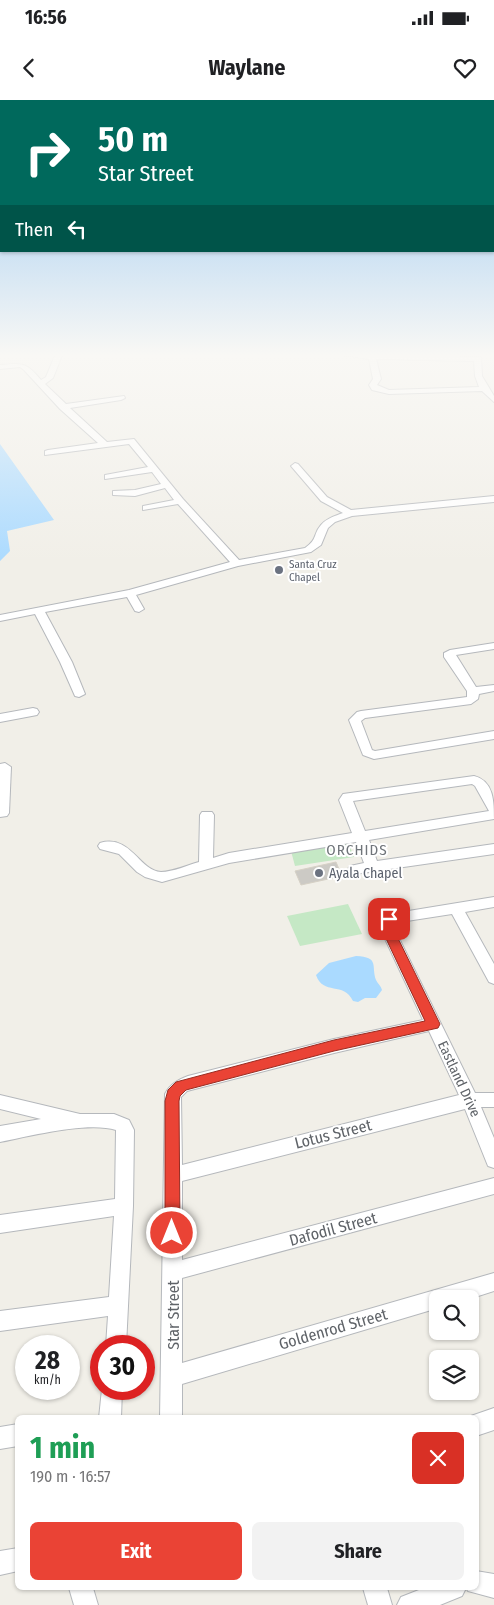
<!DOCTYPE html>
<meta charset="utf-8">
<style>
:root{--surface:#fff;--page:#f2f2f2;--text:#202124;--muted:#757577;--accent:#ea4335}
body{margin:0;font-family:"Fira Sans Condensed",sans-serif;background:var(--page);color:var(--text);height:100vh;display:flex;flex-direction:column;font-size:19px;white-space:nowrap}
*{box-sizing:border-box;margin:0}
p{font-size:16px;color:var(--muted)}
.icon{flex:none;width:28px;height:28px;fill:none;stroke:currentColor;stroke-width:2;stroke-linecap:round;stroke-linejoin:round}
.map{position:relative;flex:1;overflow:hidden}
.details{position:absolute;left:15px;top:1315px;width:464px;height:175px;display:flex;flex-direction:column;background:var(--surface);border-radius:8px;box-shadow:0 1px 4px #0004}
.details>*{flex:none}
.hud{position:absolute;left:0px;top:0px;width:495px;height:152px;box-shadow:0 1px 4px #0004;background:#00695c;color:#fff;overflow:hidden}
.buttons{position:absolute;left:429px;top:1190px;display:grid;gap:10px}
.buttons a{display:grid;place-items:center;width:50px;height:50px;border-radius:8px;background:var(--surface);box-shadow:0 1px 4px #0004;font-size:25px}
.speed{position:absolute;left:15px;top:1235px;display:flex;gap:10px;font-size:25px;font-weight:700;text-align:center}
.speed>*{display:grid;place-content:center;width:65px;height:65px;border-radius:50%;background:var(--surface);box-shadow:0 1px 4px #0004;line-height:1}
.speed small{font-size:12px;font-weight:400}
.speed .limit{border:8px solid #d22;background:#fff;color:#111}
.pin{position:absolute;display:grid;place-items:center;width:42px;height:42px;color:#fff;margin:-21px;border-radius:10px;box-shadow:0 2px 8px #0006}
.me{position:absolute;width:55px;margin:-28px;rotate:0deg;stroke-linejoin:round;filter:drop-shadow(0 0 4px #0008)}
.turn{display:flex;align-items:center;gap:18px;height:105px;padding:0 15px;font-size:22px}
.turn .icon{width:65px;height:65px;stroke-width:2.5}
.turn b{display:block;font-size:35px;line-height:42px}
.then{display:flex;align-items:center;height:48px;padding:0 15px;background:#0003;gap:10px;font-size:19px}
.round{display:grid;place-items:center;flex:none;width:52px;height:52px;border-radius:8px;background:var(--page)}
.summary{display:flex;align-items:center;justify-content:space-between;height:85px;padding:0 15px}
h1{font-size:30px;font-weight:700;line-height:38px;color:#1e9e55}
.cta{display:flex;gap:10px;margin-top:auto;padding:10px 15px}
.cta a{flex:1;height:58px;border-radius:8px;background:var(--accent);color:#fff;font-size:20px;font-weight:700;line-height:58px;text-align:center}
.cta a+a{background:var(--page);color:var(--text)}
.status{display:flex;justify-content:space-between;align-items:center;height:35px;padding:0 25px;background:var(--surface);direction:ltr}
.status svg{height:14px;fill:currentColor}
header{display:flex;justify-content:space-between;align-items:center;height:65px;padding:0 15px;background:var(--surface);font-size:22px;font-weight:700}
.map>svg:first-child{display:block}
.green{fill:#c5e8c5}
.water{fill:#aadaff}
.building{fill:#cccac5;stroke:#d6d1c6}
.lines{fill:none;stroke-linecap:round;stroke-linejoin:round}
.street-casing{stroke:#b5b8bc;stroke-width:2}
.street{fill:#fff;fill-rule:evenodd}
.route{fill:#ea4335;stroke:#982c22}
.worship-dot{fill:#6b7280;stroke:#fff;stroke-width:2}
.labels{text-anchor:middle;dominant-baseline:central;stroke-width:4;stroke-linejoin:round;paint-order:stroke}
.far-worship-label{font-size:11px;fill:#5b616d;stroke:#fff;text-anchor:start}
.worship-label{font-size:14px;fill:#5b616d;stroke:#fff;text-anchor:start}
.street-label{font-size:14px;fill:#5f6368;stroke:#fff}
.neighbourhood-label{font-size:15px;letter-spacing:1px;fill:#70757a;stroke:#fff}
.near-street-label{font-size:16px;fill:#5f6368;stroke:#fff}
</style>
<div class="status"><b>16:56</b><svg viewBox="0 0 49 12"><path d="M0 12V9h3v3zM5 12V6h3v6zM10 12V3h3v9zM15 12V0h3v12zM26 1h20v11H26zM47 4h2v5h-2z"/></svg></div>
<header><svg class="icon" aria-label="back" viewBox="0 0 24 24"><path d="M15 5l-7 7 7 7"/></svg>Waylane<svg class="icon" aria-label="heart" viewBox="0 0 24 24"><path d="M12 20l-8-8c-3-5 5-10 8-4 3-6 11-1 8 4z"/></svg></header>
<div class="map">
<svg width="494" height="1505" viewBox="0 0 494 1505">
<rect width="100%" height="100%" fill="#f1efe8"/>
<g class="green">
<polygon points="348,742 354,757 295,766 291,751"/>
<polygon points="348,804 362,834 300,846 287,816"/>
</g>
<g class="water">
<polygon points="0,344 54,420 7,431 10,451 0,461"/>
<path d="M356,856C380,857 371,866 376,880C378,884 381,886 382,890L376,898H365L358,902L353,901C344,881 323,896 316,875L329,863Z"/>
</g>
<polygon class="building" points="336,762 342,776 301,785 295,771"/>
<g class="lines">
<defs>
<g id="street">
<path d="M56,253H63L53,278L45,284L66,304L124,296L125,298L121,300L70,308L107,342L134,339L183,399L239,460L305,448C318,439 313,434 321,425C327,418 335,416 343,413L321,401L291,366L295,363L298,364L327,397L351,410L494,396V402L352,416L335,422L328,428L321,445L311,452L238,466L136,495L144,509L139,512L135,511L127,497L45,512L72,562L85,594L79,597L75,596L60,562L35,514L0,521V515L129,490L230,462L178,404L143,410V406L174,400L165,388L135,396L113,395V391L135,390L161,384L152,372L105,379V375L148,367L129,344L45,355V351L48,350L98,343L60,309L24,270L20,267L0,269V265C23,263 26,262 41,280L46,277Z"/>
<path d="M340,253L481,257L482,276L494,296V302L482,291L389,294L372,290L369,285L373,279L369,259L343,255ZM376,259L474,261L475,276L479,287L389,290L377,285L381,279Z"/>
<polygon points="494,543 494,549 456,555 476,587 494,585 494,591 479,594 478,599 471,604 365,618 361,621 372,650 375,651 494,631 494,639 374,659 363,655 349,620 357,612 361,611 467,597 467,591 444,557 444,553 450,550"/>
<polygon points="33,608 37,609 39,612 37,615 0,622 0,614"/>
<polygon points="5,663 11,667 9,713 7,716 0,717 0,664"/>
<path d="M474,676C494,681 494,702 494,719L369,740L377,761L494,744V754L355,774L350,772L348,769L350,766L364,763L356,742L229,763L162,782L145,777L137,772L119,754L100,749L98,746L100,743C131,734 139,771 161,772C173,772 188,765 199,762L200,715L202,712H212L214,715L213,758L229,753L352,733L339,700L343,694ZM472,684L475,686L489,711L365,731L353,701Z"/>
<path d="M494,797V807L465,812L494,864V884L489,882L452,814L394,823L393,826L475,993H494V1007H481L494,1038V1068L488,1066L465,1009L182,1081V1160L494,1078V1094L182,1178V1263L494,1173V1191L469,1199H438V1208L182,1284V1318H160L165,994C170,984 178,980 188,976L334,939L423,920L379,826L384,815ZM429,931L459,995L182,1065L181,997L187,991L334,953Z"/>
<path d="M0,995L80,1014H114L129,1020L134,1030L133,1106L126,1246H106L108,1216L0,1231V1211L109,1197L114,1116L0,1133V1115L115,1099L116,1030C88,1021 30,1036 0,1042V1026L41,1019L0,1009Z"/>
<polygon points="102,1289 122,1289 121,1318 99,1318"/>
<polygon points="494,1308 494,1330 476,1336 476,1318 468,1317"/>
<polygon points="18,1324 18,1346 0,1349 0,1327"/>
<polygon points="18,1448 18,1471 0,1475 0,1451"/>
<polygon points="476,1471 494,1474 494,1498 468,1491 466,1488 476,1488"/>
<polygon points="69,1488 93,1488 98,1505 74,1505"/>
<polygon points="363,1488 387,1488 392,1505 368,1505"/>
<polygon points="424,1488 466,1488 462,1496 440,1505 397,1505 401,1497"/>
</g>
</defs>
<use href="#street" class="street-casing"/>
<use href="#street" class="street"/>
</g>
<linearGradient id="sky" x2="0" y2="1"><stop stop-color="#8fc3f1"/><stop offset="0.55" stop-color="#f9f8f5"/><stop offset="1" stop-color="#f9f8f5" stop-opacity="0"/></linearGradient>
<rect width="494" height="464" fill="url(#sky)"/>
<polygon class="route" points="389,815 395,819 392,826 440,924 438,928 334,951 186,990 180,996 179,1001 180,1133 178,1138 172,1140 167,1138 165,1133 165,1001 168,990 176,982 334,940 425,921 380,826 384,816"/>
<g class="worship-dot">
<circle cx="279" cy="470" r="5"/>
<circle cx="319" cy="773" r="5"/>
</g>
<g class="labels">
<g class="far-worship-label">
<text x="289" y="464">Santa Cruz<tspan x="289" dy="13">Chapel</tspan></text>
</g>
<g class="worship-label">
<text x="329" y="773">Ayala Chapel</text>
</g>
<g class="street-label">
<text transform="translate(459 979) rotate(65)">Eastland Drive</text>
</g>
<g class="neighbourhood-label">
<text x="357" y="750">ORCHIDS</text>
</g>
<g class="near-street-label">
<text transform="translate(333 1034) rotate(-14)">Lotus Street</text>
<text transform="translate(333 1129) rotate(-15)">Dafodil Street</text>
<text transform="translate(173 1215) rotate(-90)">Star Street</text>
<text transform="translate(333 1229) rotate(-16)">Goldenrod Street</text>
</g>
</g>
</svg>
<div class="buttons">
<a><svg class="icon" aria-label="search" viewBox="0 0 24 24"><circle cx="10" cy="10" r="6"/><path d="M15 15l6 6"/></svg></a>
<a><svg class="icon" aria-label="layers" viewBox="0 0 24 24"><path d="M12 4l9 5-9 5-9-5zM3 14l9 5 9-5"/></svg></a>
</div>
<div class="speed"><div>28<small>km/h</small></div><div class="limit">30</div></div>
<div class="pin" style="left:389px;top:819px;background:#d93025"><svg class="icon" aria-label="arrive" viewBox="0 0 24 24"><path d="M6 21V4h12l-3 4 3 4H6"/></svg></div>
<svg class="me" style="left:172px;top:1133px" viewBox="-20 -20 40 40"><circle r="17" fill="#ea4335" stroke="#fff" stroke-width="3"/><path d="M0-11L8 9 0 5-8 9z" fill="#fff"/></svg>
<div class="hud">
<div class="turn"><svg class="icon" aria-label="right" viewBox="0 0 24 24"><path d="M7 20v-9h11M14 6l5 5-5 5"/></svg><div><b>50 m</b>Star Street</div></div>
<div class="then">Then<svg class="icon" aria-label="left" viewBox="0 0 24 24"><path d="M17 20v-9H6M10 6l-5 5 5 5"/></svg></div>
</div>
<section class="details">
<div class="summary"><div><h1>1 min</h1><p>190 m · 16:57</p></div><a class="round" style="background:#d93025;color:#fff"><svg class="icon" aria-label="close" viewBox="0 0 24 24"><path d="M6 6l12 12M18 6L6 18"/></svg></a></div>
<div class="cta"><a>Exit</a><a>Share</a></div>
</section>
</div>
